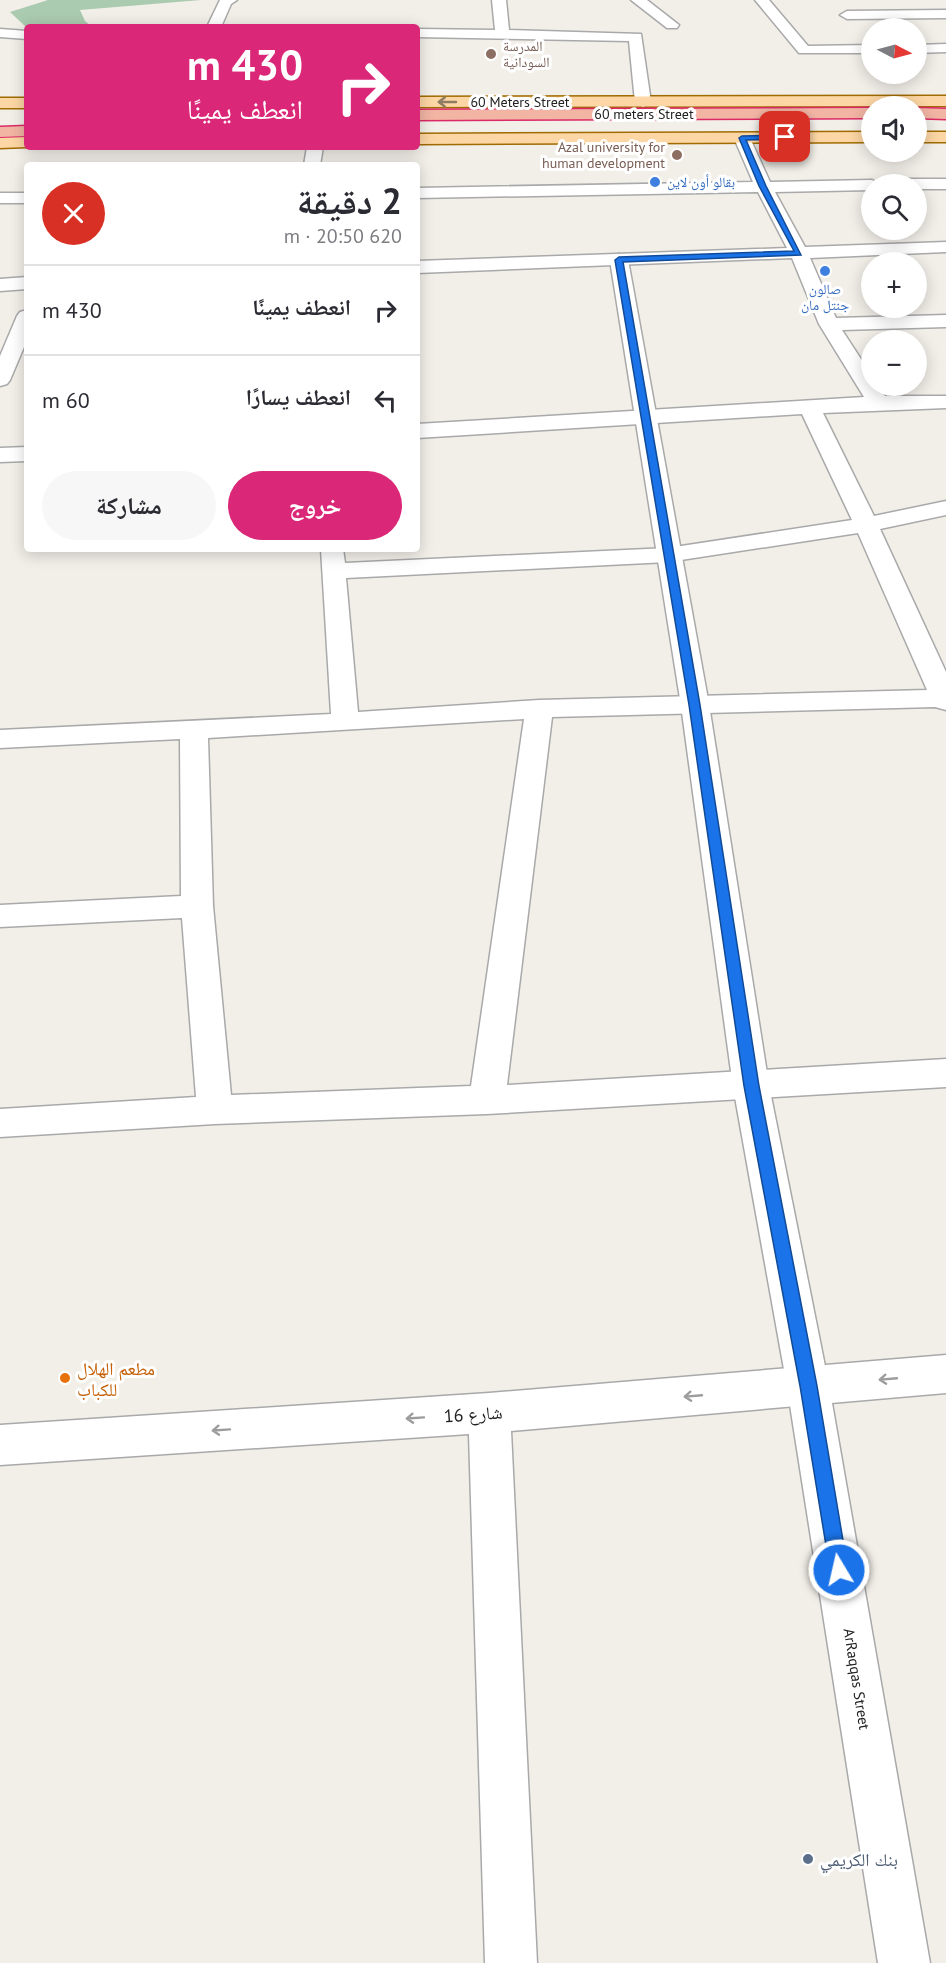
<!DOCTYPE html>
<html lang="ar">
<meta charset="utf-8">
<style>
:root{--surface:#fff;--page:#f7f7f7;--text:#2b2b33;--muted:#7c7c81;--line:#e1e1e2;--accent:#db2777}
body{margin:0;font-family:"PT Sans","Noto Naskh Arabic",sans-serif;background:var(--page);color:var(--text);direction:rtl;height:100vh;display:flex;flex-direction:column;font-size:22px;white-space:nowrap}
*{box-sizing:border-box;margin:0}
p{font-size:20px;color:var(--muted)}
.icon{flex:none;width:33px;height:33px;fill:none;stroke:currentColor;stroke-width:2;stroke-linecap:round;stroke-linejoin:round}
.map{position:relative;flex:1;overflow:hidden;direction:ltr}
.side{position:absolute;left:24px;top:162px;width:396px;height:390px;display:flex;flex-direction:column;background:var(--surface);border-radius:6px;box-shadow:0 3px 15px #0003;direction:rtl}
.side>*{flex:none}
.hud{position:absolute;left:24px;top:24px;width:396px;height:126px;border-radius:6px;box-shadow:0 3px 15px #0003;direction:rtl;background:#db2777;color:#fff;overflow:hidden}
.needle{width:39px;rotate:96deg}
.controls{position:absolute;left:861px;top:18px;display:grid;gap:12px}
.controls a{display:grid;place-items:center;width:66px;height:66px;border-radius:50%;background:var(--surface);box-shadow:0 3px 15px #0003;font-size:30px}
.pin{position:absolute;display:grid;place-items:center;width:51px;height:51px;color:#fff;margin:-26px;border-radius:12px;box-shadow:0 3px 9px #0006}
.me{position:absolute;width:66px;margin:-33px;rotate:351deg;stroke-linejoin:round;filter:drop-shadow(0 0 4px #0008)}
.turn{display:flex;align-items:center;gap:21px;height:126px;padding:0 18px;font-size:27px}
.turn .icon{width:78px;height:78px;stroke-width:2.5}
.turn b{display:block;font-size:42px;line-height:51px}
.round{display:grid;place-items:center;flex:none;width:63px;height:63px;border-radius:32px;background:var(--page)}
.summary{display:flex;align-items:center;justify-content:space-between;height:102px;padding:0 18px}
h1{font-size:36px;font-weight:700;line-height:45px}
.primary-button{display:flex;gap:12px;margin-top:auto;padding:12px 18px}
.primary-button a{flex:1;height:69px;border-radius:36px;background:var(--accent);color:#fff;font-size:24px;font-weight:700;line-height:69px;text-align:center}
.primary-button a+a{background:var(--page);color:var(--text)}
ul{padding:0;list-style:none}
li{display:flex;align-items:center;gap:18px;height:90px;padding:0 18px;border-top:2px solid var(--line)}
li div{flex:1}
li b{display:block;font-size:22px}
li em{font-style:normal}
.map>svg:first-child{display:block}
.cemetery{fill:#aacbaf}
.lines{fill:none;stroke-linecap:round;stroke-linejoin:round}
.minor-casing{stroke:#a9a9a9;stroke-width:3}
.tertiary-casing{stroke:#a9a9a9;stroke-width:3}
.primary-casing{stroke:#a06b00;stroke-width:3}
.trunk-casing{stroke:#dc2a67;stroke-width:3}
.minor{fill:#fff;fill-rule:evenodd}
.tertiary{fill:#fff;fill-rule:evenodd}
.primary{fill:#fcd6a4;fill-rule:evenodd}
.trunk{fill:#f2b4a3;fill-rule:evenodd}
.oneway{stroke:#8f7c63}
.oneway2{stroke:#9c9c9c}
.route{fill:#1a73e8;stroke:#114b97;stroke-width:1.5}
.education-dot{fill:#8d6e63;stroke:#fff;stroke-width:2}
.shop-dot{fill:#3f7fe0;stroke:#fff;stroke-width:2}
.food-dot{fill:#e8710a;stroke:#fff;stroke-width:2}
.service-dot{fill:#5c6f8a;stroke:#fff;stroke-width:2}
.labels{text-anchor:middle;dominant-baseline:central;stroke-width:6;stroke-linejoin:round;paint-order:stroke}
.far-education-label{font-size:14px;fill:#785e54;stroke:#fff;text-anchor:start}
.far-street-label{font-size:14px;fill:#222;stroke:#fff}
.far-shop-label{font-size:14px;fill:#366cbe;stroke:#fff;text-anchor:start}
.street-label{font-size:15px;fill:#222;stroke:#fff}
.near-food-label{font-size:18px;fill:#c56008;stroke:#fff;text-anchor:start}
.near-street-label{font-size:18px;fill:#222;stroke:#fff}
.near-service-label{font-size:18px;fill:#4e5e75;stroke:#fff;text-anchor:start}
</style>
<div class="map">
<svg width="946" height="1963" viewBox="0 0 946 1963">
<rect width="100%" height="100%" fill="#f2efe9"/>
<polygon class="cemetery" points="48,0 201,0 80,10 85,21 92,27 27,28 10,12"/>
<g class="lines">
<defs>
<g id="minor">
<polygon points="220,0 237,0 231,4 221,27 207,27"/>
<polygon points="492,0 506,0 509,30 641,34 651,102 643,107 635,102 629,41 417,37 417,29 495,30"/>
<polygon points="631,0 647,0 679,25 677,28 667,28"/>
<polygon points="755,0 769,0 808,46 872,45 872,53 799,53"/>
<polygon points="946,10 946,18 847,19 840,15 847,11"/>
<polygon points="0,29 27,31 27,39 0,37"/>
<polygon points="946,44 946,52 916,53 916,45"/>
<path d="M742,133L750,138L770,182L872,180L880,184H872V190L775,192L805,247L946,242V252L810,258L836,318L946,315V327L842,330L872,376V386H878L885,396H946V408L823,413L874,516L946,501V515L880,529L946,672V710L935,707L552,717L507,1085L946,1059V1087L487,1114L215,1124L0,1137V1109L196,1097L182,918L0,927V905L181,896L180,739L0,748V730L331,714L321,549H343L345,563L668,548L852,520L802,414L417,438V424L864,397L819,324L792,258L417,273V261L787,248L758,192L417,198V188L753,182L734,138ZM858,533L927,690L539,700L358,712L346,578L668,562ZM524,719L471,1086L231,1095L213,906L208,738Z"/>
<polygon points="307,147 323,147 320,165 304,165"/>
<polygon points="902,179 946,179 946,189 916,189 916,184 894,184 896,180"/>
<rect x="0" y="193" width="27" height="10"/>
<polygon points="27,277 27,289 0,291 0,279"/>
<polygon points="27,310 27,340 10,380 7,384 0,386 0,356 17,316 20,312"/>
<polygon points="27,447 27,461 0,462 0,448"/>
<polygon points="946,1355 946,1393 511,1431 537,1963 485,1963 469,1434 0,1465 0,1425 489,1393"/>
</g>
<polygon id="tertiary" points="619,254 626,256 628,260 709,705 769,1086 829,1386 930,1963 878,1963 787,1386 733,1086 681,705 610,260 612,256"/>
<g id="primary">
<polygon points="946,96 946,106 417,107 417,97"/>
<rect x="0" y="98" width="27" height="10"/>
<polygon points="872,132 872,142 417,144 417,134"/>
<rect x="916" y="132" width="30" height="10"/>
<polygon points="27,137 27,147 0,148 0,138"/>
</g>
<g id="trunk">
<polygon points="872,108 872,118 417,120 417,110"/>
<polygon points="916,108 946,109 946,119 916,118"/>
<polygon points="27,126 27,136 0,137 0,127"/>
</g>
</defs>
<use href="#minor" class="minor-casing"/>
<use href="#tertiary" class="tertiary-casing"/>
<use href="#primary" class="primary-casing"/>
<use href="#trunk" class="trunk-casing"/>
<use href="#minor" class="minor"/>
<use href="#tertiary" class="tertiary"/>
<use href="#primary" class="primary"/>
<use href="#trunk" class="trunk"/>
</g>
<defs><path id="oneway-shaft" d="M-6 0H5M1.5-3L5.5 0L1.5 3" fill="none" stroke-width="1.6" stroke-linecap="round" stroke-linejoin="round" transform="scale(1.5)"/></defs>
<use class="oneway" href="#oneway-shaft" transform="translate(447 102) rotate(-180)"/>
<g class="oneway2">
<use href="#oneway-shaft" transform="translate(888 1379) rotate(175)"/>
<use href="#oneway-shaft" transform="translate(693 1396) rotate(175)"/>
<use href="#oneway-shaft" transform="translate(415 1418) rotate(176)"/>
<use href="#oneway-shaft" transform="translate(221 1430) rotate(176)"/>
</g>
<polygon class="route" points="785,135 788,139 746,140 766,186 801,255 623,262 700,705 759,1086 817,1386 848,1570 846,1577 839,1580 833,1577 830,1570 800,1386 744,1086 689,705 615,260 619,257 794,251 759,186 739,138 742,136"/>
<g class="education-dot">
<circle cx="491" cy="54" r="6"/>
<circle cx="677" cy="155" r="6"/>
</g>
<g class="shop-dot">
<circle cx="655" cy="182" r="6"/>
<circle cx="825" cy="271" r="6"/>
</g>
<circle class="food-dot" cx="65" cy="1378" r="6"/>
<circle class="service-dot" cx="808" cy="1859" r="6"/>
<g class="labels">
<g class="far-education-label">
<text x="503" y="46">المدرسة<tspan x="503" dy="16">السودانية</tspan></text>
<text x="665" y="147" text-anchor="end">Azal university for<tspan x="665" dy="16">human development</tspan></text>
</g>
<g class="far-street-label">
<text x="520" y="102">60 Meters Street</text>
<text x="644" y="114">60 meters Street</text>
</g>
<g class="far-shop-label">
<text x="667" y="182">بقالو أون لاين</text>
<text x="825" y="289" text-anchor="middle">صالون<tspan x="825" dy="16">جنتل مان</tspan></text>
</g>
<g class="street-label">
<text transform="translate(857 1679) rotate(81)">ArRaqqas Street</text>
</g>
<g class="near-food-label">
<text x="77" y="1368">مطعم الهلال<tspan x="77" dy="21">للكباب</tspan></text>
</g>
<g class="near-street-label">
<text transform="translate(473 1414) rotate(-4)">شارع 16</text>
</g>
<g class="near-service-label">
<text x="820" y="1859">بنك الكريمي</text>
</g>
</g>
</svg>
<div class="controls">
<a><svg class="needle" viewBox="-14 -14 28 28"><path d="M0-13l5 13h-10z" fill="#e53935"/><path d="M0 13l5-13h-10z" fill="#7c7c81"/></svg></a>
<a><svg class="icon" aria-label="sound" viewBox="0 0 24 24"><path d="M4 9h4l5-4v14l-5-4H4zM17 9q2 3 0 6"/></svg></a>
<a><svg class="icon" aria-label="search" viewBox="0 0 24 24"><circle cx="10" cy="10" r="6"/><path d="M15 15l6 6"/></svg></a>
<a>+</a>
<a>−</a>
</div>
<div class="pin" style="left:785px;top:137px;background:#d93025"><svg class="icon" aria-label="arrive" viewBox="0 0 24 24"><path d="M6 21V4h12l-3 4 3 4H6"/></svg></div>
<svg class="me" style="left:839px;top:1570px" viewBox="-20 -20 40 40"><circle r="17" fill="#1a73e8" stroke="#fff" stroke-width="3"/><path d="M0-11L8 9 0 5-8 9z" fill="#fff"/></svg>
<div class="hud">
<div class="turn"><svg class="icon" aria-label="right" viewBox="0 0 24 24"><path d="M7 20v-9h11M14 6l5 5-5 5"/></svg><div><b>430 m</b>انعطف يمينًا</div></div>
</div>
<section class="side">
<div class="summary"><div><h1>2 دقيقة</h1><p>620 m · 20:50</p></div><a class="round" style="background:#d93025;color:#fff"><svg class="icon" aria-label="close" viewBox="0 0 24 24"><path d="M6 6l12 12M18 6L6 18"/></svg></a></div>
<ul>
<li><svg class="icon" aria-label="right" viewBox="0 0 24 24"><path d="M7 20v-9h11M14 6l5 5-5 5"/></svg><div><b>انعطف يمينًا</b></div><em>430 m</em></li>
<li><svg class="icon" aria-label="left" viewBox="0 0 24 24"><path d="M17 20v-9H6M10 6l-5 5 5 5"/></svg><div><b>انعطف يسارًا</b></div><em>60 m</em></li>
</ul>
<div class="primary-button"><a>خروج</a><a>مشاركة</a></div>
</section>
</div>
